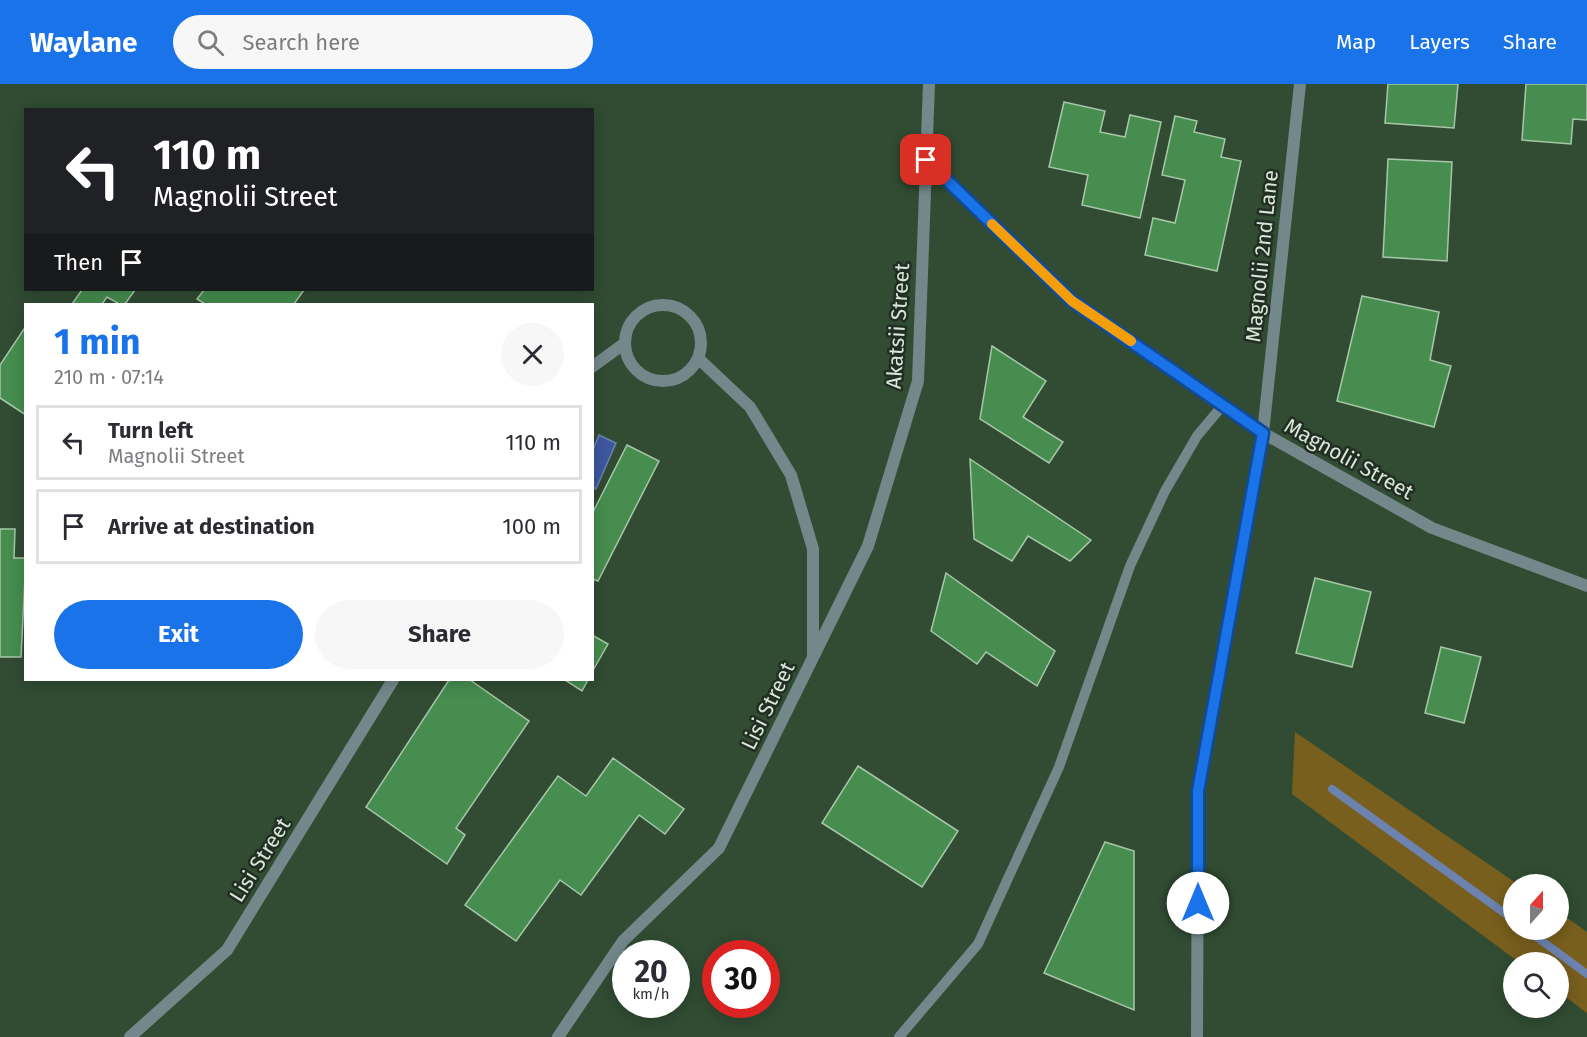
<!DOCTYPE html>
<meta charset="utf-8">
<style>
:root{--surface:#fff;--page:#f7f7f7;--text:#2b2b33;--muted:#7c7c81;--line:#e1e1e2;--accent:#1a73e8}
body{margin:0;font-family:"Fira Sans",sans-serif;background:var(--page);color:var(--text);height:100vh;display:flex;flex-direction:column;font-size:22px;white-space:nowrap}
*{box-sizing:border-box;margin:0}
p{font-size:20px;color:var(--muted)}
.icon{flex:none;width:33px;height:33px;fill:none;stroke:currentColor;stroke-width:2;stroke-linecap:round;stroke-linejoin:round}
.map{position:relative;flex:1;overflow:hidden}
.sheet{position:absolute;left:24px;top:219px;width:570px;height:378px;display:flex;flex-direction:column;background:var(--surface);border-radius:0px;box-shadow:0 3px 15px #0003}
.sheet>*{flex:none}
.top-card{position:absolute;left:24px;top:24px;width:570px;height:183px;border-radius:0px;box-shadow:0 3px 15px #0003;background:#202124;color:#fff;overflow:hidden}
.needle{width:39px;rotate:21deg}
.tools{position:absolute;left:1503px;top:790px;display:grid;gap:12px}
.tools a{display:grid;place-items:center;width:66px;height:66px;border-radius:50%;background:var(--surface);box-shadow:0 3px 15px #0003;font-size:30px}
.speed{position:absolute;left:612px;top:856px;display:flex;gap:12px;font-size:30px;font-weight:700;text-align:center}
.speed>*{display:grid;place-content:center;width:78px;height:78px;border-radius:50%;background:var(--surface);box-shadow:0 3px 15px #0003;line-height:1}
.speed small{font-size:15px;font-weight:400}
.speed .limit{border:9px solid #d22;background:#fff;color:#111}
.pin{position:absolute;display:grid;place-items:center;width:51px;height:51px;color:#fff;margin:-26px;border-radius:12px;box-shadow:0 3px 9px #0006}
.me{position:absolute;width:66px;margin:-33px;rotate:0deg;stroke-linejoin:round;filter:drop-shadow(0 0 4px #0008)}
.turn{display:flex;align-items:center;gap:21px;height:126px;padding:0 30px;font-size:27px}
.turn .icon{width:78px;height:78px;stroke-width:2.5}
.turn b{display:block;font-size:42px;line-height:51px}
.then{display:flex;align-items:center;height:57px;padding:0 30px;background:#0003;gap:12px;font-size:22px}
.round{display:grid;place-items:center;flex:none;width:63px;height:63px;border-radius:32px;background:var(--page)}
.head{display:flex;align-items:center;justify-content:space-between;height:102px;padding:0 30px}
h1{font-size:36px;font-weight:700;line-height:45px;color:var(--accent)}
.cta{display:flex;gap:12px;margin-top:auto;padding:12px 30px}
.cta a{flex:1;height:69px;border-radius:36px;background:var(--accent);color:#fff;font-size:24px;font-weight:700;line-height:69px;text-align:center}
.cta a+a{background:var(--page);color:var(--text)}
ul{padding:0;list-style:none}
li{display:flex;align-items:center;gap:18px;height:75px;margin:0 12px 9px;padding:0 18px;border:3px solid var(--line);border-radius:0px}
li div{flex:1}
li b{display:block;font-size:22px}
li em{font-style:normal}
header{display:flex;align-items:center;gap:36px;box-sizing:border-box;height:84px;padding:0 30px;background:var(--accent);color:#fff}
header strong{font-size:28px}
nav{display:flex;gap:33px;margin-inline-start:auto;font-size:21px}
.search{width:420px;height:54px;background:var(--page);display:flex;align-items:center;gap:15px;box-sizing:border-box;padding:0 21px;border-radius:33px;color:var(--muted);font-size:22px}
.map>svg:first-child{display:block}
.green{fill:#795f1e}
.water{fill:#3e589f;stroke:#6c83b0;stroke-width:1.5}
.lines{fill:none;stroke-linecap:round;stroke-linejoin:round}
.stream{stroke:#6c83b0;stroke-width:8}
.building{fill:#468d4f;stroke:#a8c7a9;stroke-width:1.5}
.lane{stroke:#74888b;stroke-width:10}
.street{stroke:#74888b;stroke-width:12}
.route-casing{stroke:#114b97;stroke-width:15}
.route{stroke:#1a73e8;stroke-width:10}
.slow{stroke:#f59e0b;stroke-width:10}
.labels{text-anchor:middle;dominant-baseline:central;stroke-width:5;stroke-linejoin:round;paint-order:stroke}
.street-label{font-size:21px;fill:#d8e7d8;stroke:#222e23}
</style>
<header>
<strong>Waylane</strong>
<div class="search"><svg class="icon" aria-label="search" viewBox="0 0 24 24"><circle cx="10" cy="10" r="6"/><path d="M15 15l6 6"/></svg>Search here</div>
<nav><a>Map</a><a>Layers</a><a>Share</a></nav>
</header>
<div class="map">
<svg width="1587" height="953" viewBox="0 0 1587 953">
<rect width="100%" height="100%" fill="#314c33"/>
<polygon class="green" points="1295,648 1519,801 1514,801 1514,846 1558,846 1559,828 1587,848 1587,929 1559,908 1558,879 1520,879 1292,710"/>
<polygon class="water" points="599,351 616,359 596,405 593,403 593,366"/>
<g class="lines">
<g class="stream">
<polyline points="1332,705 1514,836"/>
<polyline points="1527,846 1587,890"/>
</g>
</g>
<g class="building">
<polygon points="1388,0 1458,0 1454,44 1385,39"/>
<polygon points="1526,0 1587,0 1587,36 1573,35 1571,60 1522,56"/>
<polygon points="1064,18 1105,27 1100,48 1125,53 1130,31 1161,38 1140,134 1082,121 1088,91 1049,83"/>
<polygon points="1175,32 1197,37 1194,48 1225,55 1221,73 1241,77 1217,187 1145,171 1153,134 1175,139 1185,96 1162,91"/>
<polygon points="1388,75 1452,78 1447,177 1383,173"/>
<polygon points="82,206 135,206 125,220 119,220 107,213 102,220 72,220"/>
<polygon points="204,206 304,206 294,220 205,220 197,215"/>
<polygon points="1362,212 1439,228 1430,276 1451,282 1434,343 1337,317"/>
<polygon points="26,242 26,331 0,314 0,281"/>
<polygon points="992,262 1046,297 1023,333 1063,358 1049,379 980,335"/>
<polygon points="627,361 659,377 598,497 592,495 592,430"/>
<polygon points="970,375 1091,456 1070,477 1028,452 1012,477 974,455"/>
<polygon points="0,445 15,445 14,474 26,474 21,573 0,573"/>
<polygon points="946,489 1055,567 1037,602 986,568 977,580 931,547"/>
<polygon points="1315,494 1371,508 1352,583 1296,569"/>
<polygon points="592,551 608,560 592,588"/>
<polygon points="1441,563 1481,573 1464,639 1425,629"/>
<polygon points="449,596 470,596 529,637 456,744 465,751 447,780 366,723"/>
<polygon points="565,596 588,596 582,607"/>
<polygon points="613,674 684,725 665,750 639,731 581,811 560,796 516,857 465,821 558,692 586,712"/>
<polygon points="858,682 958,747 922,803 822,739"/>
<polygon points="1105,758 1134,767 1134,926 1044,889"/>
</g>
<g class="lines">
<polyline class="lane" points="899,953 978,860 1059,683 1130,482 1165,407 1197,352 1223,321"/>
<g class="street">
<polyline points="926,77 1072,217 1263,349 1432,444 1587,502"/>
<circle cx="663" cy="259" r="38"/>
<polyline points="699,275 750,323 791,391 813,465 813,571"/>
<polyline points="592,283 625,259"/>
<polyline points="130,953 227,866 393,596"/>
<polyline points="558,953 623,857 719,764 868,462 918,297 929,0"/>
<polyline points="1197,953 1198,707 1263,349 1300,0"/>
</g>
</g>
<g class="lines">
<defs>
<polyline id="route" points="926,76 1072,217 1263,349 1198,707 1198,819"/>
</defs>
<use href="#route" class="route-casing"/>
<use href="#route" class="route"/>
<polyline class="slow" points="992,140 1072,217 1131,257"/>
</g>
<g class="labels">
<g class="street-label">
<text transform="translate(1262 172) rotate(-84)">Magnolii 2nd Lane</text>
<text transform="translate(898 242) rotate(-86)">Akatsii Street</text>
<text transform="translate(1349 375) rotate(29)">Magnolii Street</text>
<text transform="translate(768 622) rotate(-64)">Lisi Street</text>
<text transform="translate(260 776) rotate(-58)">Lisi Street</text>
</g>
</g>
</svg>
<div class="tools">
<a><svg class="needle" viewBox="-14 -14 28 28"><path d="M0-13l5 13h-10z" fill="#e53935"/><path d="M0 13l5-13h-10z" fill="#7c7c81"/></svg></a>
<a><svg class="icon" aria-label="search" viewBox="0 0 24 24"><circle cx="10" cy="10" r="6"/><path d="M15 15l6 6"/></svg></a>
</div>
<div class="speed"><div>20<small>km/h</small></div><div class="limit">30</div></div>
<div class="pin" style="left:926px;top:76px;background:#d93025"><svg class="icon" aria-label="arrive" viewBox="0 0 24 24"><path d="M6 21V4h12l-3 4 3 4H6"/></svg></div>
<svg class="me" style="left:1198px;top:819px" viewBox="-20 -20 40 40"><circle r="19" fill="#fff"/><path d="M0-13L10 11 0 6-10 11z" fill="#1a73e8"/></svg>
<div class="top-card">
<div class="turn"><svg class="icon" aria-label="left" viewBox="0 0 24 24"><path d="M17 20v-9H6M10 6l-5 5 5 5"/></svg><div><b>110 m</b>Magnolii Street</div></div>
<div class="then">Then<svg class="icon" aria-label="arrive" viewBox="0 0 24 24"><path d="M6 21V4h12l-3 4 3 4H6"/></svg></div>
</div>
<section class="sheet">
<div class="head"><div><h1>1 min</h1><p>210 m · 07:14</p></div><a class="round"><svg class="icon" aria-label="close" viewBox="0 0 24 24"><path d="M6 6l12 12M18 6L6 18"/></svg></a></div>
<ul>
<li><svg class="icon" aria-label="left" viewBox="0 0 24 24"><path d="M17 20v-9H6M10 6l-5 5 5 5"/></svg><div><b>Turn left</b><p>Magnolii Street</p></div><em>110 m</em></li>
<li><svg class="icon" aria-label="arrive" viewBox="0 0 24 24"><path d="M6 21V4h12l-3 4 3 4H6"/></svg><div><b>Arrive at destination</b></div><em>100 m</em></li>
</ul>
<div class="cta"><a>Exit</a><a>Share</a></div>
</section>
</div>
